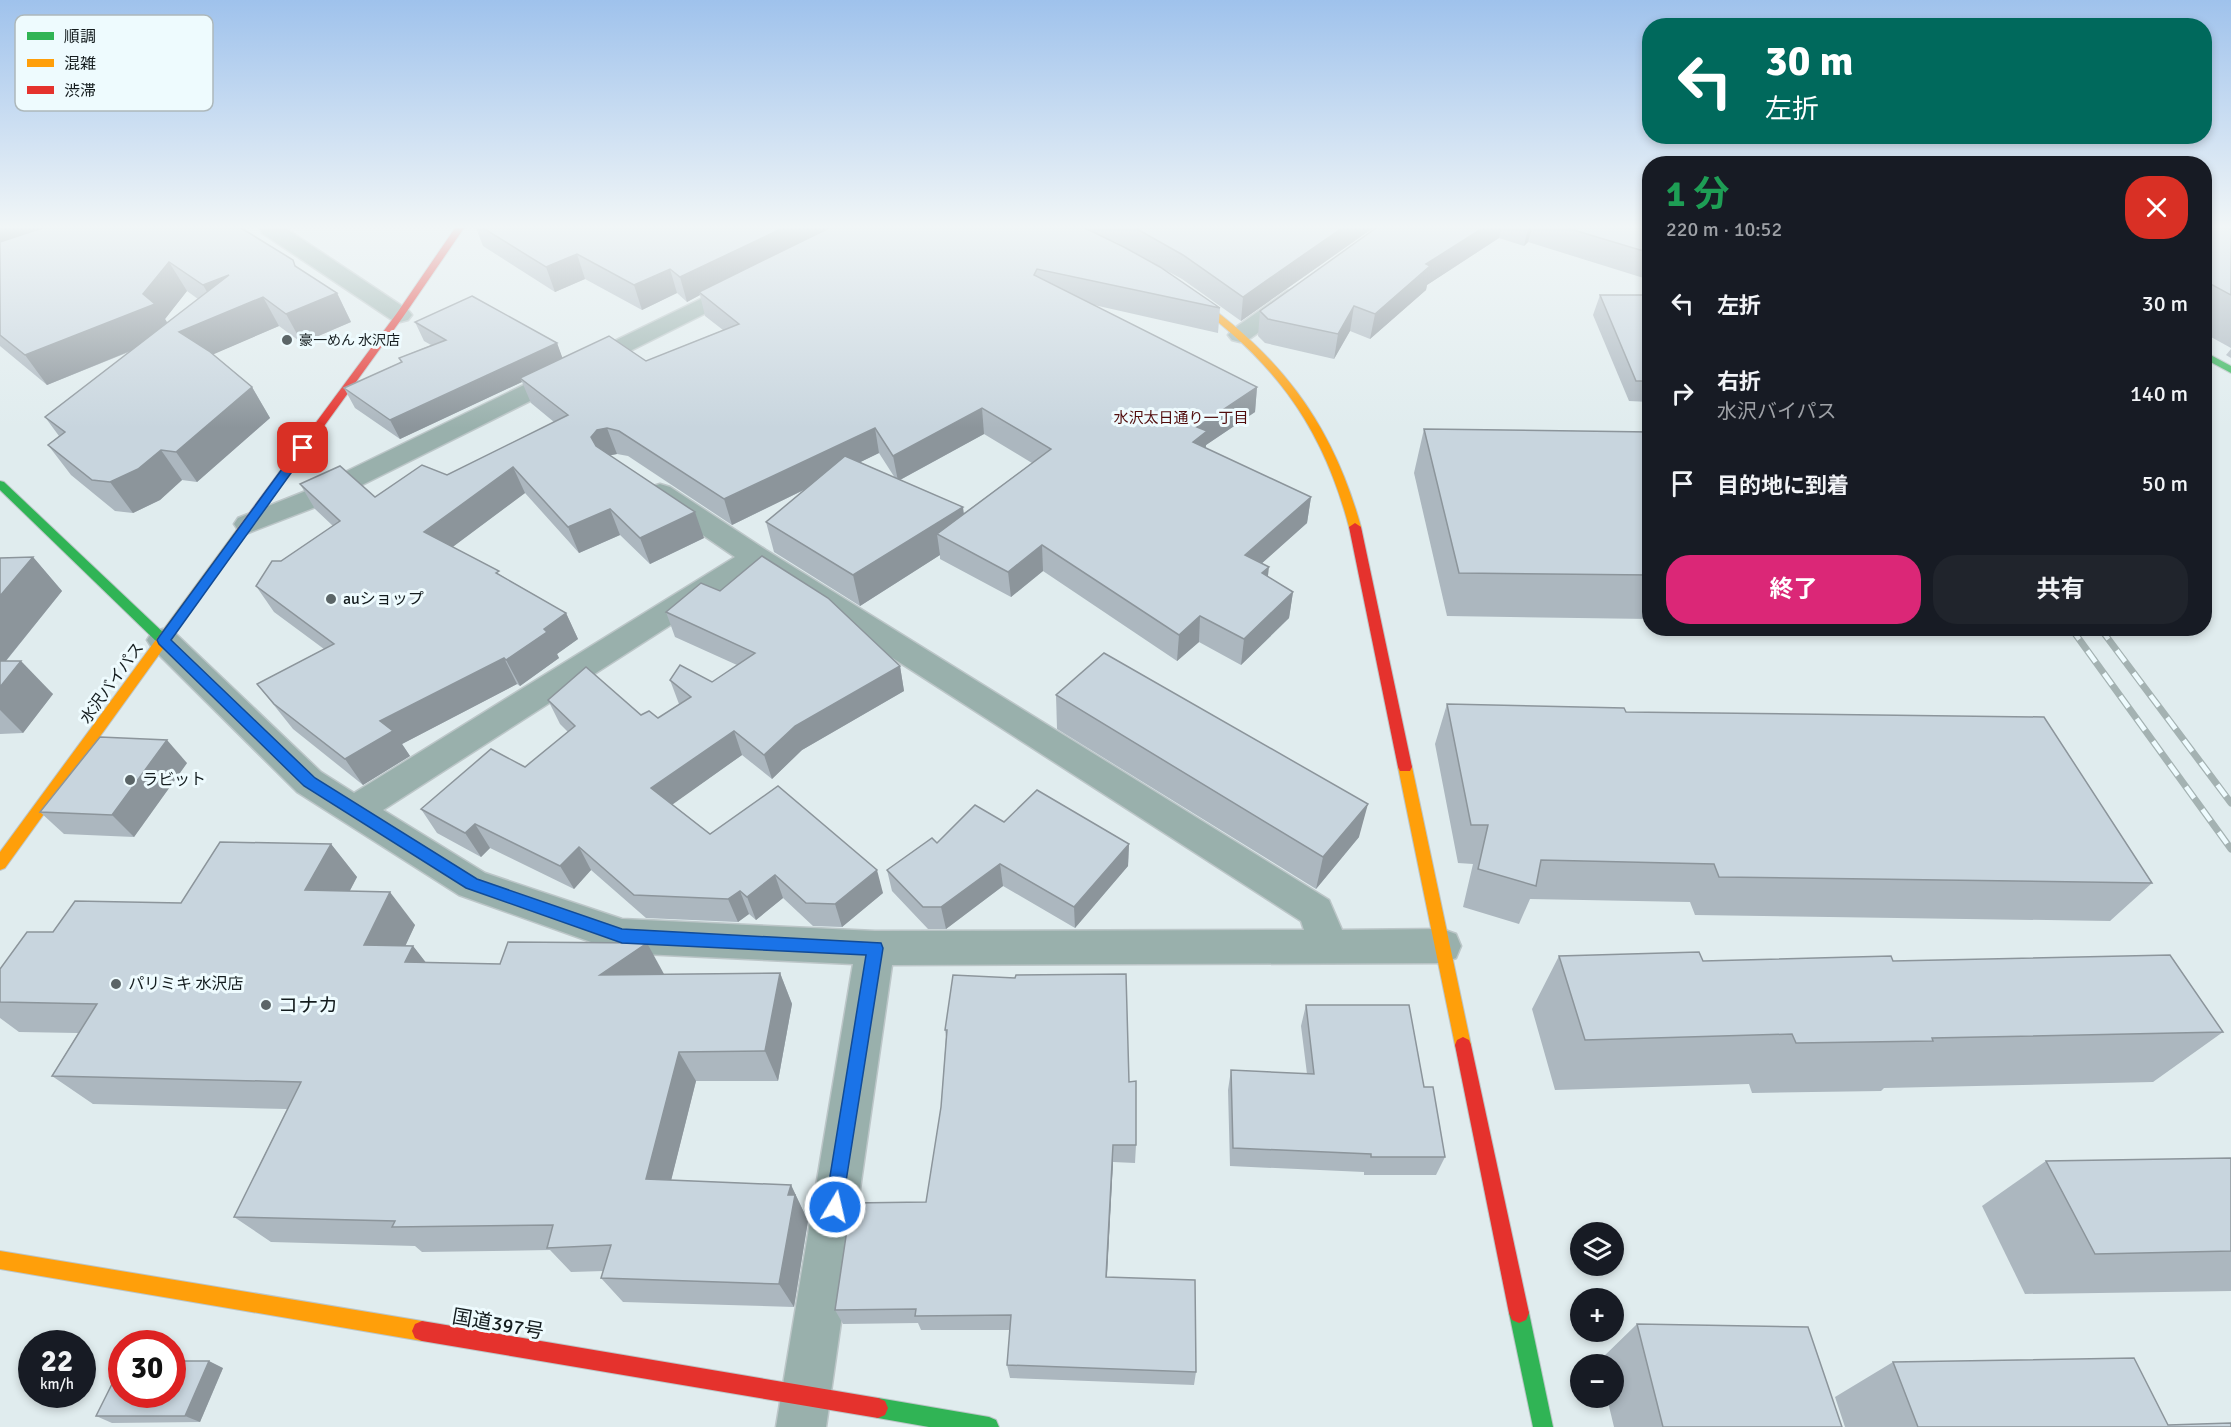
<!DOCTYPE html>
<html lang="ja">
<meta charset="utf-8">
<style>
:root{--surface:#171b24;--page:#20242c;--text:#f1f3f6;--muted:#9ea1a6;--accent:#db2777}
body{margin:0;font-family:Signika,"Noto Sans JP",sans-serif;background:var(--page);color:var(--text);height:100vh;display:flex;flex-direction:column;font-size:22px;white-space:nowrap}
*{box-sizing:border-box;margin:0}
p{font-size:20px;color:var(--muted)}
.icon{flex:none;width:33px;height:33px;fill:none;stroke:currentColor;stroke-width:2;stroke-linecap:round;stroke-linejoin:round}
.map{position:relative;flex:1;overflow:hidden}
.sheet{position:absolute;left:1642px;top:156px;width:570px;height:480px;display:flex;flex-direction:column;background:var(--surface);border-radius:24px;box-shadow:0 3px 9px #0003}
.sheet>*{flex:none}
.hud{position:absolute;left:1642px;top:18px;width:570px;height:126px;border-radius:24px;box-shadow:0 3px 9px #0003;background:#00695c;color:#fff;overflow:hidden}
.tools{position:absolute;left:1570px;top:1222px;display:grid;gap:12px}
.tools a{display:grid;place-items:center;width:54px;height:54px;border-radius:50%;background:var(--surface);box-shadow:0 3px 9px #0003;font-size:30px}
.speed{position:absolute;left:18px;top:1330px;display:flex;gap:12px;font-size:30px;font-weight:700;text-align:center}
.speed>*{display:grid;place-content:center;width:78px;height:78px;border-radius:50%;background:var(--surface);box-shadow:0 3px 9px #0003;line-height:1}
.speed small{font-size:15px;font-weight:400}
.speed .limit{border:9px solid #d22;background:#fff;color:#111}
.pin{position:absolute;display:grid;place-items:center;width:51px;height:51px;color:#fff;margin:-26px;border-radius:12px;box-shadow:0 3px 9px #0006}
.me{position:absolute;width:66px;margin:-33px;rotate:9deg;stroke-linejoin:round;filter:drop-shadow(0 0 4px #0008)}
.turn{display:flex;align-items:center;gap:21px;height:126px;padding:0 24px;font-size:27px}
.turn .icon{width:78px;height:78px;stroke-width:2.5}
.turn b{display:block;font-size:42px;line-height:51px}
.round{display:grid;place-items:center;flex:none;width:63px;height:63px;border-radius:24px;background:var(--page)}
.summary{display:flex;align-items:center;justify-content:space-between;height:102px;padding:0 24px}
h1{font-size:36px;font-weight:700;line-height:45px;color:#1e9e55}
.button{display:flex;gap:12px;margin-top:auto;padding:12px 24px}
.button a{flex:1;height:69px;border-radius:24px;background:var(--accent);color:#fff;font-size:24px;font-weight:700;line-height:69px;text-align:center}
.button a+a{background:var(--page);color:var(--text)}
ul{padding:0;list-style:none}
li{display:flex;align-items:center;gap:18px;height:90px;padding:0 24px}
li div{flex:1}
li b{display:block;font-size:22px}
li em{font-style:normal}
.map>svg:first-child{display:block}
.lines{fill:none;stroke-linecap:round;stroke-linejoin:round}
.street-casing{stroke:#bcc6c8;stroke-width:3}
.fast-casing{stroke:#bcc6c8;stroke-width:2}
.slow-casing{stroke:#bcc6c8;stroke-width:2}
.jam-casing{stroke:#bcc6c8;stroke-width:2}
.street{fill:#99b0ac;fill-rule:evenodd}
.fast{fill:#30b455;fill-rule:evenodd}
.slow{fill:#ff9f0a;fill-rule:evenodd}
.jam{fill:#e5322d;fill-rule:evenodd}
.rail-casing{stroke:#a4b2b2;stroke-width:7}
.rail{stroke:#eefbfe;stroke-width:4.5;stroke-dasharray:14;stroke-linecap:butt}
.wall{fill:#acb7bf;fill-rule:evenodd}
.shaded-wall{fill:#8c959b}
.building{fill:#c8d5de;stroke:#8c959b;stroke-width:1.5}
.route{fill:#1a73e8;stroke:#114b97;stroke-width:1.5}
.poi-dot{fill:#5b6567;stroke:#eefbfe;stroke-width:2}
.labels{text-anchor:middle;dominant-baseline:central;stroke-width:6;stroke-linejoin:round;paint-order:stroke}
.far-poi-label{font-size:14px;fill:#141c1e;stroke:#eefbfe;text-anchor:start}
.far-neighbourhood-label{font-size:15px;fill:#510c0c;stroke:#eefbfe}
.poi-label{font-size:16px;fill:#141c1e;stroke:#eefbfe;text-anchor:start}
.street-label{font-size:16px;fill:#141c1e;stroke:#eefbfe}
.near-poi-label{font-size:20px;fill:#141c1e;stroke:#eefbfe;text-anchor:start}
.near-street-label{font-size:20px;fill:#141c1e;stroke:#eefbfe}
.key{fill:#eefbfe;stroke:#adb8bb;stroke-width:1.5}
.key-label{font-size:16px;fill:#141c1e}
</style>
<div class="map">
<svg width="2231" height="1427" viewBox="0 0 2231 1427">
<rect width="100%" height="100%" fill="#e0ecee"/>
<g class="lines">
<defs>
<g id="street">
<polygon points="260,228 285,228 408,310 412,315 408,320 400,322 392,320 262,233"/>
<polygon points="744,278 752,280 755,285 752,290 326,503 248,533 238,530 234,524 238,518 306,491"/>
<polygon points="1295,289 1303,291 1306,296 1303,301 1248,340 1240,342 1232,340 1228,335 1232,330 1287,291"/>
<path d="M660,484L670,487L766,550L1329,900L1342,930L1442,929L1456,934L1461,946L1456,958L1442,963L892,965L826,1427H776L853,964L622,953L459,895L297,792L152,648L147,640L152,632L163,629L174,632L321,772L354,793L735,557L650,499L646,493L650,487ZM756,570L1301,921L1304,930L875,931L622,919L485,873L383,810Z"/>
</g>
<g id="fast">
<polygon points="2205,352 2231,366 2231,373 2205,359"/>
<polygon points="0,481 4,482 168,637 169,640 168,643 158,643 0,490"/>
<polygon points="1519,1303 1526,1306 1529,1313 1553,1427 1533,1427 1509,1313 1512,1306"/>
<polygon points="878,1398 989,1417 996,1420 999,1427 929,1427 878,1418 871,1415 868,1408 871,1401"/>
</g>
<g id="slow">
<path d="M1180,289H1186C1277,352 1331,419 1361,527L1359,530H1351L1349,527C1321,420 1269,356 1180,293Z"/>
<polygon points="242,527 246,528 248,531 246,534 5,868 0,870 0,852 238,528"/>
<polygon points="1405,762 1410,763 1412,767 1471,1045 1469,1050 1463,1053 1457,1050 1455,1045 1398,767 1400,763"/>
<polygon points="0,1251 422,1321 429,1324 432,1331 429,1338 422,1341 0,1269"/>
</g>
<g id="jam">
<polygon points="455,228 464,228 403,317 246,534 238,534 236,531 238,528 397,313"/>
<polygon points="1355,523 1361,527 1412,767 1410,771 1400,771 1398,767 1349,527"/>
<polygon points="1463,1037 1469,1040 1471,1045 1529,1313 1526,1320 1519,1323 1512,1320 1509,1313 1455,1045 1457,1040"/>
<polygon points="422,1321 878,1398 885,1401 888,1408 885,1415 878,1418 422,1341 415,1338 412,1331 415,1324"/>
</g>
</defs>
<use href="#street" class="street-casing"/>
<use href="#fast" class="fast-casing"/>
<use href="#slow" class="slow-casing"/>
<use href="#jam" class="jam-casing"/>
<use href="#street" class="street"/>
<use href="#fast" class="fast"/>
<use href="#slow" class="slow"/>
<use href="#jam" class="jam"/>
<defs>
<g id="rail">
<polyline points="2071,628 2231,849"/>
<polyline points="2100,628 2231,803"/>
</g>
</defs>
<use href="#rail" class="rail-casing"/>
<use href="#rail" class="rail"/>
</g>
<g class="wall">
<path d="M0,228L293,260L296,267L337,293L351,322L302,343L279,326L213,354L252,387L270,418L197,482L182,480L160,500L133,513L115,511L71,475L48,445L59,436L45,417L129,352L47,385L0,346ZM187,291L198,299L167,323L165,319Z"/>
<path d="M476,228H1373L1241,321L1182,279L1160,267L1220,308L1218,333L1094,305L1257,387L1255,412L1206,445L1205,448L1311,497L1307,523L1262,563L1268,577L1293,592L1289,618L1241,665L1199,642L1177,661L1043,571L1011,597L940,559V555L860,606L774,552L766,522L806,489L732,525L628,456L617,454L610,455L704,538L650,564L620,535L579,553L525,493L452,547L566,613L578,639L557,654L559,658L520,686L517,684L402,744L410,756L363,785L293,729L257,684L324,649L274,612L256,586L281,561L333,526L315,509L300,484L375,497L447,475L554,422L531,403L522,382L400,439L355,408L344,388L401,362L399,358L431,345L424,341L415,322L557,343L562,358L646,361L723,330L705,316L700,295L687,302L677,293L642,310L585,279L555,292L483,246ZM1101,236L1116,242L1159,266ZM984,434L1032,463L964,513L900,480ZM879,453L895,478L860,462Z"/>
<polygon points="1376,228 1650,228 1650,280 1528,242 1524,246 1499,238 1427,285 1426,290 1370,339 1350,331 1334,359 1265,343 1258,336 1260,311"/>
<polygon points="2205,228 2231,228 2231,348 2211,337 2212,335 2205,331"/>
<polygon points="1600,295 1650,295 1650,402 1629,401 1593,315"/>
<polygon points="2231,349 2231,358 2226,355"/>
<polygon points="1424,429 1650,432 1650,619 1447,616 1414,473"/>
<polygon points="33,557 62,591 6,661 53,694 23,733 0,734 0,558"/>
<polygon points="666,612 900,666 904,691 802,750 772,779 742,755 672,804 710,834 883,893 842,927 813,926 783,898 756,920 749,914 738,922 646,918 591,870 574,889 490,848 481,857 437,833 421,809 525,767 568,732 560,724 548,700 658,718 679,704 670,680 712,682 737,665 675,637"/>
<polygon points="1056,695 1359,837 1316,889 1057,729"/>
<polygon points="1447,704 1626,712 2152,883 2110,921 1695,915 1690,902 1530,899 1519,924 1463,907 1473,864 1458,863 1435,744"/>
<polygon points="187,763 134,837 64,834 40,812"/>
<polygon points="1004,822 1129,844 1128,866 1075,928 1003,886 946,929 928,929 892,891 887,870 937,843"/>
<polygon points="331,844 357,877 349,892 415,925 405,946 413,946 426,963 664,974 780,973 792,1004 778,1081 696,1081 671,1180 791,1185 808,1221 794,1307 623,1302 601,1278 604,1271 571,1272 550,1250 422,1252 415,1246 271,1242 234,1217 287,1109 93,1104 52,1076 78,1033 19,1032 0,1018 0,969 53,932 181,903"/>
<polygon points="1559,956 1703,961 1893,961 2223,1032 2153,1082 1884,1088 1881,1091 1752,1093 1749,1084 1555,1090 1532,1009"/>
<polygon points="1306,1005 1424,1087 1445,1157 1436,1175 1364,1175 1364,1172 1230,1166 1228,1090 1231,1070 1307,1074 1301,1026"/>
<polygon points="945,1030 1129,1082 1136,1145 1135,1163 1113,1162 1107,1277 1196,1372 1194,1385 1010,1378 1007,1365 1010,1330 921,1330 918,1323 843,1324 835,1310 926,1202 941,1107 946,1037"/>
<polygon points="2231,1158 2231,1291 2025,1294 1982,1206 2046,1161"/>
<polygon points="1637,1324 1842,1427 1614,1427 1607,1398 1614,1398 1614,1365 1600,1365 1599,1361"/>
<polygon points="1893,1362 2168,1425 2231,1427 1845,1427 1835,1397"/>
<polygon points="223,1368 200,1422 112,1423 96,1416"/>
</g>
<g class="shaded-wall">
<polygon points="0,228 86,228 0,259"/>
<polygon points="783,228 836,228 699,292 700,295 687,302 680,277"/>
<polygon points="1342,228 1373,228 1241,321 1243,297"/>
<polygon points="1483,228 1501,228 1499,238 1427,285 1426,290 1370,339 1375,314 1426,264"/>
<polygon points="1528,228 1532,228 1528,242 1524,246"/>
<polygon points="577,254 585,279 555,292 546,267"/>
<polygon points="169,262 187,291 165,319 174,333 47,385 25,355 143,294"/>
<polygon points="670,269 677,293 642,310 634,285"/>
<polygon points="229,275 220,314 203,285"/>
<polygon points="337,293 351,322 302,343 286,314"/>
<polygon points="263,297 279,326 198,361 179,332"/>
<polygon points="1354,306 1350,331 1334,359 1338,334"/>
<polygon points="557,343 564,362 520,378 522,382 400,439 390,420"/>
<polygon points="252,387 270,418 197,482 176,452"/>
<polygon points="1257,387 1255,412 1206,445 1205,457 1193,442 1197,427"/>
<polygon points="982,408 984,434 898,481 893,456"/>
<polygon points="607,428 617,454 607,456 601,463 591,437 597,430"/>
<polygon points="875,428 879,453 732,525 724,499"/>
<polygon points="161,450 182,480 160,500 133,513 110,482"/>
<polygon points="513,467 525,493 438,558 424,532"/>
<polygon points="1311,497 1307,523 1242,581 1245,555"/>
<polygon points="963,507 967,538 937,534 940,555 860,606 853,575"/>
<polygon points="610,509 620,535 579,553 568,527"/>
<polygon points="695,512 704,538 650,564 640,538"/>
<polygon points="1042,545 1043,571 1011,597 1008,572"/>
<polygon points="33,557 62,591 0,668 0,596"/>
<polygon points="1269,567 1266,593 1262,573"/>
<polygon points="1293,592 1289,618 1241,665 1244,639"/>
<polygon points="566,613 578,639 557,654 559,658 520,686 506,660 544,629"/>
<polygon points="1200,616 1199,642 1177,661 1179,635"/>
<polygon points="504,658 517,684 402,744 410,756 363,785 345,759 380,721"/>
<polygon points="21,661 53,694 23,733 0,710 0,687"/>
<polygon points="900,666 904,691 802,750 772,779 764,755 795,726"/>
<polygon points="734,731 742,755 662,812 651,788"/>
<polygon points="167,740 187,763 134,837 112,815"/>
<polygon points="1368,804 1359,837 1316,889 1323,857"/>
<polygon points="475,824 490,848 481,857 465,833"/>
<polygon points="331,844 357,877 333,923 305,890"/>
<polygon points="1129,844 1128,866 1075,928 1074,907"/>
<polygon points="579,847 591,870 574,889 560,866"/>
<polygon points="1000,864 1003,886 946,929 941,907"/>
<polygon points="877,870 883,893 842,927 835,904"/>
<polygon points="775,875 783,898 756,920 747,897"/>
<polygon points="740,891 749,914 738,922 728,899"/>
<polygon points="390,892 415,925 391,977 364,945"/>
<polygon points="647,943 664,974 600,975"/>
<polygon points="413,946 438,978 405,962"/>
<polygon points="780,973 792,1004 778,1081 765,1051"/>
<polygon points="679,1052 696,1081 665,1205 646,1179"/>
<polygon points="1113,1145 1113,1162 1106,1292 1106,1277"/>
<polygon points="791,1185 808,1221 794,1307 779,1284 788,1195"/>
<polygon points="209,1361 223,1368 200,1422 185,1416"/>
</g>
<g class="building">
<polygon points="42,228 241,228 293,260 295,266 337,293 286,314 263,297 179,332 209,351 252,387 176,452 161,450 138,469 110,482 92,480 48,445 65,432 45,417 229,275 203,285 169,262 143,294 155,304 25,355 0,335 0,242"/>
<polygon points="483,228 783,228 680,277 670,269 634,285 577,254 546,267"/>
<polygon points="829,228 1085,228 1124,247 1160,267 1220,308 1037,269 1034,275 1257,387 1197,427 1207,431 1193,442 1311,497 1245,555 1269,567 1262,573 1293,592 1244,639 1200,616 1179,635 1042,545 1008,572 937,534 1051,449 982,408 893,456 875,428 724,499 619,431 607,428 597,430 591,437 596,446 695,512 640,538 610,509 568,527 513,467 424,532 499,571 496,573 566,613 544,629 547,632 506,660 504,658 380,721 393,731 345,759 274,704 257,684 334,644 256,586 272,561 281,561 340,521 300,484 340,466 375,497 422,465 447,475 568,415 520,378 609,336 646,361 739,324 699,292"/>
<polygon points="1135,228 1342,228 1243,297 1183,255"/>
<polygon points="1376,228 1483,228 1426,264 1430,266 1375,314 1354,306 1338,334 1268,319 1260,311"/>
<polygon points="1567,228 1650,228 1650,253"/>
<polygon points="2205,228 2231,228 2231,295 2205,281"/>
<polygon points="1600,295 1650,295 1650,381 1636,381"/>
<polygon points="472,296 557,343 390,420 344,388 402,362 399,358 446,340 415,322"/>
<polygon points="1424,429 1650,432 1650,575 1459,573"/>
<polygon points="845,456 963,507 853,575 766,522"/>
<polygon points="762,556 828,598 900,666 795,726 764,755 734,731 651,788 710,834 778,786 877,870 835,904 806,903 775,875 747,897 740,891 728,899 634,895 579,847 560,866 475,824 465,833 421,809 491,749 525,767 575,726 548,700 586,667 641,715 649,711 658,718 691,697 670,680 680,665 712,682 755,653 666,612 701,583 720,591"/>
<polygon points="33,557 0,596 0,558"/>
<polygon points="1104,653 1368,804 1323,857 1056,695"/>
<polygon points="0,661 21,661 0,687"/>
<polygon points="1447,704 1624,708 1626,712 2044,717 2152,883 1719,877 1714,864 1541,860 1536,886 1478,869 1488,825 1471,825"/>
<polygon points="100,737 167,740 112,815 40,812"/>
<polygon points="1037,790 1129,844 1074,907 1000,864 941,907 923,907 887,870 932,838 937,843 975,805 1004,822"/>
<polygon points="220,842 331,844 305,890 390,892 364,945 413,946 405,962 500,964 508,942 647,943 600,975 780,973 765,1051 679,1052 646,1179 791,1185 788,1195 795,1195 779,1284 601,1278 611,1245 547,1248 553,1225 392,1227 395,1221 234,1217 301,1082 52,1076 97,1004 0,1002 0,969 27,932 53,932 75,901 181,903"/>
<polygon points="1699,952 1703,961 1891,956 1893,961 2170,955 2223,1032 1932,1038 1933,1041 1796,1043 1792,1034 1585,1040 1559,956"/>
<polygon points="1126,974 1129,1082 1136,1081 1136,1145 1113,1145 1106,1277 1195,1280 1196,1372 1007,1365 1011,1315 915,1316 916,1309 835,1310 851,1203 926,1202 941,1107 947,1030 945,1030 953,975 1015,978 1016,975"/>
<polygon points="1306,1005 1409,1005 1424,1087 1433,1087 1445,1157 1371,1157 1371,1154 1233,1148 1231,1070 1314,1074"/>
<polygon points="2231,1158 2231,1251 2095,1254 2046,1161"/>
<polygon points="1637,1324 1808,1327 1842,1427 1663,1427"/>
<polygon points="2134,1358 2168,1425 2231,1423 2231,1427 1918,1427 1893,1362"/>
<polygon points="172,1361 209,1361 185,1416 96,1416 122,1364 122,1395 172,1395"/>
</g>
<linearGradient id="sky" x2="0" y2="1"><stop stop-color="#9fc2ec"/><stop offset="0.53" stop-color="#f1f6f7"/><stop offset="1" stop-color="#f1f6f7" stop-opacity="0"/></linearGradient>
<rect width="2231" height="428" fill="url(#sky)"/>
<polygon class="route" points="303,445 309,448 171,640 315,778 477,879 622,929 881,943 883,948 841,1213 835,1216 828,1213 825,1207 866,955 622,943 466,888 304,786 159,644 157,640 159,637 299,446"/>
<g class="poi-dot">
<circle cx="287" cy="340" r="6"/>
<circle cx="331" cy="599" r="6"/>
<circle cx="130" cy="780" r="6"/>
<circle cx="116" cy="984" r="6"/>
<circle cx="266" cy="1005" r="6"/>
</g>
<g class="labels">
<g class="far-poi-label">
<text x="299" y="340">豪一めん 水沢店</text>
</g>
<g class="far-neighbourhood-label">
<text x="1181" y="418">水沢太日通り一丁目</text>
</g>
<g class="poi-label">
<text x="343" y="599">auショップ</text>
<text x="142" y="780">ラビット</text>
<text x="128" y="984">パリミキ 水沢店</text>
</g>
<g class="street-label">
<text transform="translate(112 683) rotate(-54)">水沢バイパス</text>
</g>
<g class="near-poi-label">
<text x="278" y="1005">コナカ</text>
</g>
<g class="near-street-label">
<text transform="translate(498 1324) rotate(10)">国道397号</text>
</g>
</g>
<rect x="15" y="15" width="198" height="96" rx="9" class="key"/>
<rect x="27" y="32" width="27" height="8" fill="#30b455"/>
<rect x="27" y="59" width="27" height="8" fill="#ff9f0a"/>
<rect x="27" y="86" width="27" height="8" fill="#e5322d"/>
<g class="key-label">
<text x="64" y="42">順調</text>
<text x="64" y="69">混雑</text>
<text x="64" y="96">渋滞</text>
</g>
</svg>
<div class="tools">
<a><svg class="icon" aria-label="layers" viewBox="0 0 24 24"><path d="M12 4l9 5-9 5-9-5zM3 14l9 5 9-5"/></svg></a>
<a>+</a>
<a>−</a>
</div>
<div class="speed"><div>22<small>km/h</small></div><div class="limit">30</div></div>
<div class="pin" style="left:303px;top:448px;background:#d93025"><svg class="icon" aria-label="arrive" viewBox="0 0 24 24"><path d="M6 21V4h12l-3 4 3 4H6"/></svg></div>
<svg class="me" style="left:835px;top:1207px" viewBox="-20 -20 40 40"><circle r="17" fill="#1a73e8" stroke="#fff" stroke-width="3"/><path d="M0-11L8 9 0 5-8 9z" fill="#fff"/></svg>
<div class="hud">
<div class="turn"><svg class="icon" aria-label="left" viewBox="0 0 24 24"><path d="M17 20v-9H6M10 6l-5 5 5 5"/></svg><div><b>30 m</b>左折</div></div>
</div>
<section class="sheet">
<div class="summary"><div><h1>1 分</h1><p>220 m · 10:52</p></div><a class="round" style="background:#d93025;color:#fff"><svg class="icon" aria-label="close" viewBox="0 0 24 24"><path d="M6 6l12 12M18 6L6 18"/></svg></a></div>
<ul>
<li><svg class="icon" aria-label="left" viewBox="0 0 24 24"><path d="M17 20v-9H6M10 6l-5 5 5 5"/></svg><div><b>左折</b></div><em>30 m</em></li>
<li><svg class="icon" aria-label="right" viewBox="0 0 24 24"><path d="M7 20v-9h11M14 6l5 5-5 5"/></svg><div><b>右折</b><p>水沢バイパス</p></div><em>140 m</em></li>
<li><svg class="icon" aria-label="arrive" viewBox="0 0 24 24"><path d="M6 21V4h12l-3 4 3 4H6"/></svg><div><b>目的地に到着</b></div><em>50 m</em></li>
</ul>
<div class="button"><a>終了</a><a>共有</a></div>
</section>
</div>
